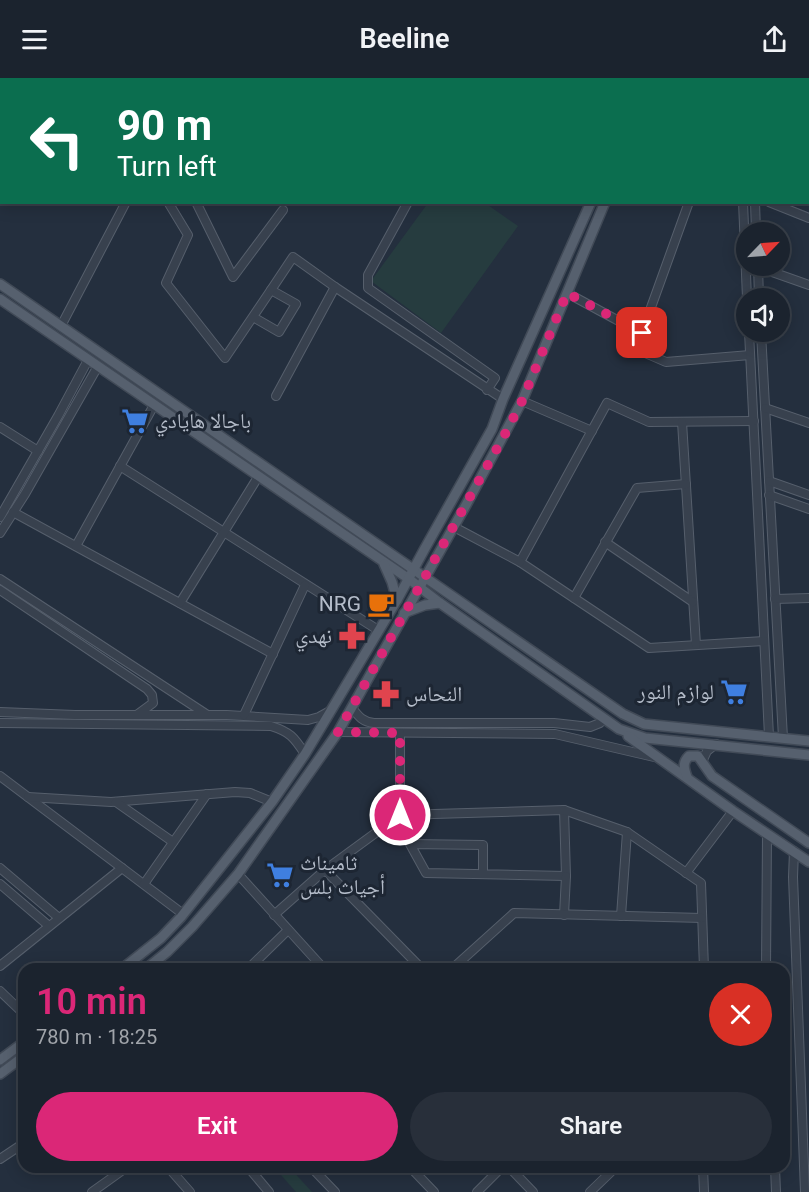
<!DOCTYPE html>
<meta charset="utf-8">
<style>
:root{--surface:#1b232e;--page:#282f3a;--text:#f1f3f6;--muted:#a0a4aa;--line:#39404a;--accent:#db2777}
body{margin:0;font-family:Roboto,"Noto Naskh Arabic",sans-serif;background:var(--page);color:var(--text);height:100vh;display:flex;flex-direction:column;font-size:22px;white-space:nowrap}
*{box-sizing:border-box;margin:0}
p{font-size:20px;color:var(--muted)}
.icon{flex:none;width:33px;height:33px;fill:none;stroke:currentColor;stroke-width:2;stroke-linecap:round;stroke-linejoin:round}
.map{position:relative;flex:1;overflow:hidden}
.sheet{position:absolute;left:18px;top:885px;width:772px;height:210px;display:flex;flex-direction:column;background:var(--surface);border-radius:18px;box-shadow:0 3px 15px #0003,0 0 0 2px var(--line)}
.sheet>*{flex:none}
.top-card{position:absolute;left:0px;top:0px;width:810px;height:126px;box-shadow:0 3px 15px #0003,0 0 0 2px var(--line);background:#0b6e4f;color:#fff;overflow:hidden}
.needle{width:39px;rotate:65deg}
.controls{position:absolute;left:736px;top:144px;display:grid;gap:12px}
.controls a{display:grid;place-items:center;width:54px;height:54px;border-radius:50%;background:var(--surface);box-shadow:0 3px 15px #0003,0 0 0 2px var(--line);font-size:30px}
.pin{position:absolute;display:grid;place-items:center;width:51px;height:51px;color:#fff;margin:-26px;border-radius:12px;box-shadow:0 3px 9px #0006}
.me{position:absolute;width:66px;margin:-33px;rotate:0deg;stroke-linejoin:round;filter:drop-shadow(0 0 4px #0008)}
.turn{display:flex;align-items:center;gap:21px;height:126px;padding:0 18px;font-size:27px}
.turn .icon{width:78px;height:78px;stroke-width:2.5}
.turn b{display:block;font-size:42px;line-height:51px}
.round{display:grid;place-items:center;flex:none;width:63px;height:63px;border-radius:32px;background:var(--page)}
.headline{display:flex;align-items:center;justify-content:space-between;height:102px;padding:0 18px}
h1{font-size:36px;font-weight:600;line-height:45px;color:var(--accent)}
.cta{display:flex;gap:12px;margin-top:auto;padding:12px 18px}
.cta a{flex:1;height:69px;border-radius:36px;background:var(--accent);color:#fff;font-size:24px;font-weight:600;line-height:69px;text-align:center}
.cta a+a{background:var(--page);color:var(--text)}
header{display:flex;justify-content:space-between;align-items:center;height:78px;padding:0 18px;background:var(--surface);font-size:27px;font-weight:600}
.map>svg:first-child{display:block}
.green{fill:#263c3f}
.lines{fill:none;stroke-linecap:round;stroke-linejoin:round}
.minor-casing{stroke:#565f6c;stroke-width:10}
.major-casing{stroke:#414a57;stroke-width:12}
.minor{stroke:#38414e;stroke-width:8}
.major{stroke:#56606e;stroke-width:9}
.route{stroke:#db2777;stroke-width:10;stroke-dasharray:0 18}
.labels{text-anchor:middle;dominant-baseline:central;stroke-width:6;stroke-linejoin:round;paint-order:stroke}
.poi-label{font-size:21px;fill:#b4bcc9;stroke:#1d2633;text-anchor:start}
</style>
<header><svg class="icon" aria-label="menu" viewBox="0 0 24 24"><path d="M4 6h16M4 12h16M4 18h16"/></svg>Beeline<svg class="icon" aria-label="share" viewBox="0 0 24 24"><path d="M12 15V3M7 8l5-5 5 5M5 13v7h14v-7"/></svg></header>
<div class="map">
<svg width="809" height="1114" viewBox="0 0 809 1114">
<rect width="100%" height="100%" fill="#242f3e"/>
<g class="green">
<polygon points="428,125 485,125 518,148 441,255 371,203"/>
<polygon points="274,1089 289,1089 312,1114 296,1114"/>
</g>
<g class="lines">
<defs>
<g id="minor">
<polyline points="91,0 92,2"/>
<polyline points="737,0 737,2"/>
<polyline points="748,0 748,2"/>
<polyline points="789,0 794,2"/>
<polyline points="808,7 809,7"/>
<polyline points="808,83 809,81"/>
<polyline points="168,124 188,157 166,205 225,280 271,212 296,226 279,254 253,239"/>
<polyline points="196,124 233,199 283,132"/>
<polyline points="408,124 368,197 368,210 495,300 487,312"/>
<polyline points="689,124 636,271 666,284 750,277"/>
<polyline points="743,124 747,220"/>
<polyline points="755,124 756,154"/>
<polyline points="769,124 809,140"/>
<polyline points="758,188 759,220"/>
<polyline points="758,189 809,207"/>
<polyline points="271,212 293,179 335,209"/>
<polyline points="567,215 641,255"/>
<polyline points="61,248 126,124"/>
<polyline points="749,254 769,658"/>
<polyline points="761,254 783,660"/>
<polyline points="276,318 335,209 503,321"/>
<polyline points="522,323 592,353"/>
<polyline points="765,330 809,345"/>
<polyline points="754,343 649,344 607,325 520,484 649,570 764,563"/>
<polyline points="682,344 696,567"/>
<polyline points="0,349 38,373"/>
<polyline points="120,388 378,552"/>
<polyline points="769,403 809,417"/>
<polyline points="769,417 809,431"/>
<polyline points="13,434 273,576"/>
<polyline points="0,439 58,338 88,282"/>
<polyline points="454,449 520,484"/>
<polyline points="0,455 25,416 98,288"/>
<polyline points="605,464 693,524"/>
<polyline points="76,468 154,327"/>
<polyline points="0,501 206,636"/>
<polyline points="0,512 147,611 152,617 153,625 138,636"/>
<polyline points="574,520 637,410 686,406"/>
<polyline points="775,521 809,520"/>
<polyline points="180,525 258,399"/>
<path d="M352,630C359,639 363,644 374,645H554L590,649L600,645L604,640"/>
<polyline points="0,634 75,637 227,637 308,642 319,639 330,633"/>
<polyline points="244,637 305,507"/>
<path d="M0,645L271,648C290,654 294,659 305,676"/>
<polyline points="338,654 555,656 654,679"/>
<polyline points="702,684 707,673 716,666"/>
<polyline points="0,698 183,836"/>
<polyline points="28,719 111,724 235,714 250,715 272,724"/>
<polyline points="116,724 173,764"/>
<polyline points="400,737 400,655"/>
<polyline points="794,773 793,799 805,1114"/>
<polyline points="0,790 59,840"/>
<polyline points="325,792 422,891"/>
<polyline points="686,795 733,733"/>
<polyline points="238,796 324,891"/>
<polyline points="483,796 483,767 410,766 426,795 566,798 564,732"/>
<polyline points="0,806 49,848"/>
<polyline points="144,806 207,716"/>
<polyline points="274,837 325,792 400,737 564,732 627,754 701,805 704,891"/>
<polyline points="564,837 566,798"/>
<polyline points="621,838 627,754"/>
<polyline points="0,888 122,790"/>
<polyline points="248,891 288,852"/>
<polyline points="452,891 514,835 702,840"/>
<polyline points="766,891 767,756"/>
<polyline points="0,913 24,936"/>
<polyline points="0,1081 24,1065"/>
<polyline points="168,1089 190,1114"/>
<polyline points="248,1089 269,1114"/>
<polyline points="311,1089 335,1114"/>
<polyline points="410,1089 434,1114"/>
<polyline points="509,1089 533,1114"/>
<polyline points="703,1089 704,1114"/>
<polyline points="775,1089 776,1114"/>
<polyline points="92,1114 127,1089"/>
<polyline points="477,1114 502,1089"/>
<polyline points="590,1114 616,1089"/>
</g>
<g id="major">
<polyline points="639,2 639,0"/>
<polyline points="655,2 655,0"/>
<polyline points="0,206 623,636 644,646 809,663"/>
<polyline points="0,221 409,501 440,525 619,651 645,660 809,677"/>
<polyline points="384,486 392,504 397,522"/>
<polyline points="404,535 425,527 440,525"/>
<polyline points="628,658 733,733 809,784"/>
<path d="M687,699C684,690 682,685 689,678H698L712,698L809,765"/>
<polyline points="122,891 161,860 181,839 272,724 305,676 397,522 424,472 492,351 503,321 591,124"/>
<polyline points="146,891 167,874 192,849 238,796 338,654 466,427 522,323 605,124"/>
<polyline points="0,982 24,964"/>
<polyline points="0,996 24,978"/>
</g>
</defs>
<use href="#minor" class="minor-casing"/>
<use href="#major" class="major-casing"/>
<use href="#minor" class="minor"/>
<use href="#major" class="major"/>
</g>
<g class="lines">
<polyline class="route" points="400,737 400,655 338,654 504,358 522,323 567,215 642,255"/>
</g>
<defs>
<symbol id="supermarket-bare" viewBox="-9 -9 18 18"><path d="M-6-5.5h2.5l.6 2H6L4.5 2H-2.5L-4.4-4H-6ZM-1.5 3.2a1.3 1.3 0 1 0 .1 0ZM3 3.2a1.3 1.3 0 1 0 .1 0Z" fill="#3f7fe0" stroke="#1d2633" stroke-width="2.5" paint-order="stroke"/></symbol>
<symbol id="cafe-bare" viewBox="-9 -9 18 18"><path d="M-5.5-4.5H6V0H3Q3 3.5 0 3.5H-2.5Q-5.5 3.5-5.5 0ZM3-3.2v2h1.7v-2ZM-6 4.5H4V6H-6Z" fill="#e8710a" stroke="#1d2633" stroke-width="2.5" paint-order="stroke"/></symbol>
<symbol id="pharmacy-bare" viewBox="-9 -9 18 18"><path d="M-2-6h4v4h4v4h-4v4h-4v-4h-4v-4h4Z" fill="#e0444e" stroke="#1d2633" stroke-width="2.5" paint-order="stroke"/></symbol>
</defs>
<g fill-rule="evenodd">
<use href="#supermarket-bare" x="116" y="324" width="38" height="38"/>
<use href="#cafe-bare" x="362" y="507" width="38" height="38"/>
<use href="#pharmacy-bare" x="333" y="539" width="38" height="38"/>
<use href="#supermarket-bare" x="715" y="595" width="38" height="38"/>
<use href="#pharmacy-bare" x="367" y="597" width="38" height="38"/>
<use href="#supermarket-bare" x="261" y="778" width="38" height="38"/>
</g>
<g class="labels">
<g class="poi-label">
<text x="155" y="343">باجالا هايادي</text>
<text x="361" y="526" text-anchor="end">NRG</text>
<text x="332" y="558" text-anchor="end">نهدي</text>
<text x="714" y="614" text-anchor="end">لوازم النور</text>
<text x="406" y="616">النحاس</text>
<text x="300" y="785">ثاميناث<tspan x="300" dy="24">أجياث بلس</tspan></text>
</g>
</g>
</svg>
<div class="controls">
<a><svg class="needle" viewBox="-14 -14 28 28"><path d="M0-13l5 13h-10z" fill="#e53935"/><path d="M0 13l5-13h-10z" fill="#a0a4aa"/></svg></a>
<a><svg class="icon" aria-label="sound" viewBox="0 0 24 24"><path d="M4 9h4l5-4v14l-5-4H4zM17 9q2 3 0 6"/></svg></a>
</div>
<div class="pin" style="left:642px;top:255px;background:#d93025"><svg class="icon" aria-label="arrive" viewBox="0 0 24 24"><path d="M6 21V4h12l-3 4 3 4H6"/></svg></div>
<svg class="me" style="left:400px;top:737px" viewBox="-20 -20 40 40"><circle r="17" fill="#db2777" stroke="#fff" stroke-width="3"/><path d="M0-11L8 9 0 5-8 9z" fill="#fff"/></svg>
<div class="top-card">
<div class="turn"><svg class="icon" aria-label="left" viewBox="0 0 24 24"><path d="M17 20v-9H6M10 6l-5 5 5 5"/></svg><div><b>90 m</b>Turn left</div></div>
</div>
<section class="sheet">
<div class="headline"><div><h1>10 min</h1><p>780 m · 18:25</p></div><a class="round" style="background:#d93025;color:#fff"><svg class="icon" aria-label="close" viewBox="0 0 24 24"><path d="M6 6l12 12M18 6L6 18"/></svg></a></div>
<div class="cta"><a>Exit</a><a>Share</a></div>
</section>
</div>
